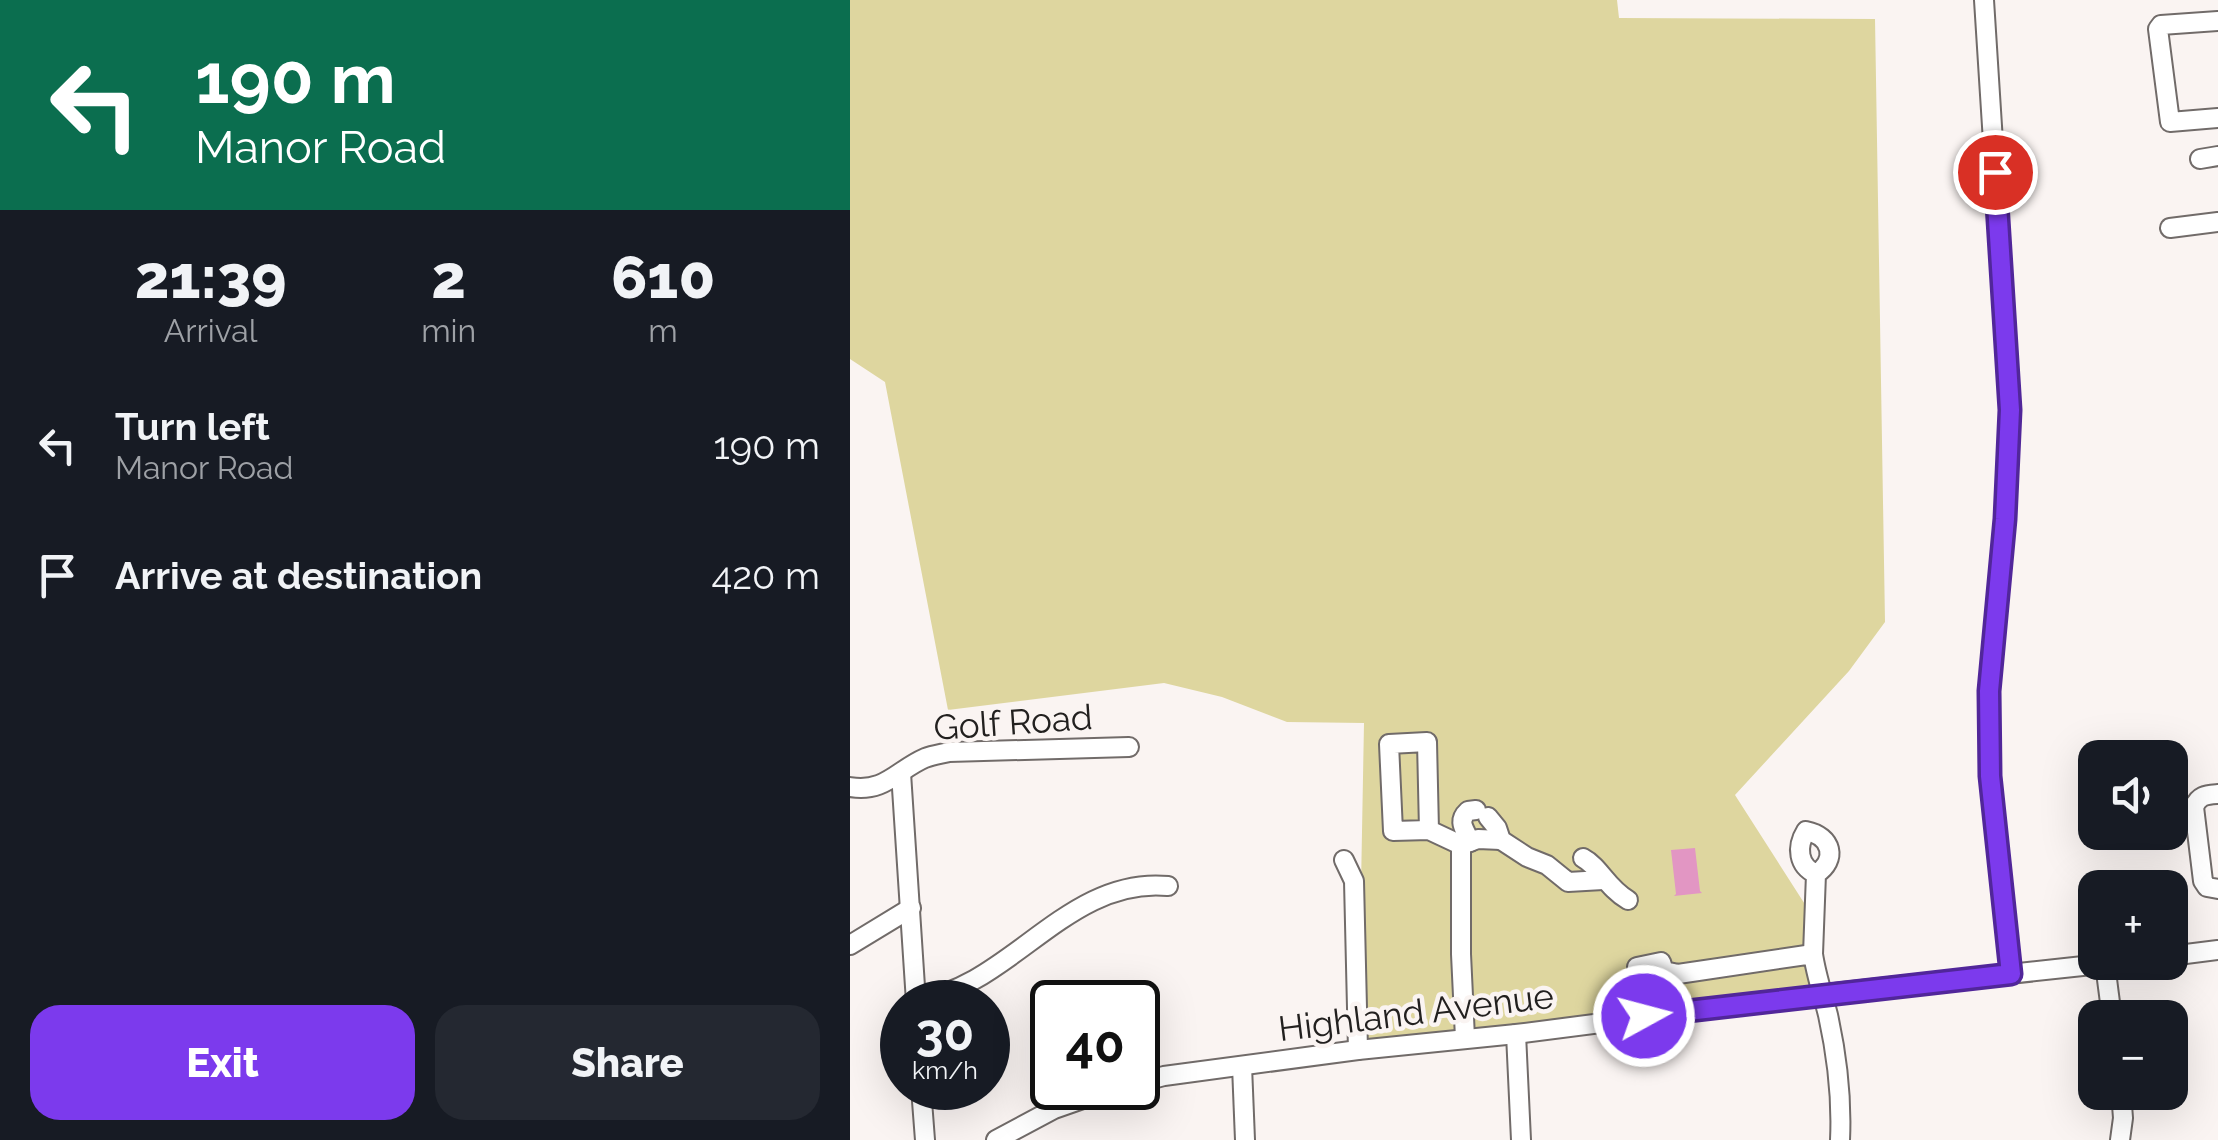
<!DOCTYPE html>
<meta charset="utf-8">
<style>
:root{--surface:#171b24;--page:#242831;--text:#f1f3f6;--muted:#9ea1a6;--accent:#7c3aed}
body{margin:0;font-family:Raleway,sans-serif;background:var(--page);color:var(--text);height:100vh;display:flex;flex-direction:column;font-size:38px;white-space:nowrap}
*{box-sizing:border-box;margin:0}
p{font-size:32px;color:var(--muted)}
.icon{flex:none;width:55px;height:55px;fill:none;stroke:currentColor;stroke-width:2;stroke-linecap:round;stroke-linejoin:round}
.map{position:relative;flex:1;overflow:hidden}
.details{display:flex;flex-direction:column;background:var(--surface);width:850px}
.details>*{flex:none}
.top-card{background:#0b6e4f;color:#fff;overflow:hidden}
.controls{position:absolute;left:1228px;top:740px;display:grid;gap:20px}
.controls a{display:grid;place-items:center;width:110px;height:110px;border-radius:20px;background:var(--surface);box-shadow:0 10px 40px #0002;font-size:50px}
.speed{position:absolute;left:30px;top:980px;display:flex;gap:20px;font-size:50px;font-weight:700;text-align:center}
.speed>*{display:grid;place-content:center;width:130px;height:130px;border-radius:50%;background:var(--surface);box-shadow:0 10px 40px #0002;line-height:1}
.speed small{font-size:25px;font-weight:400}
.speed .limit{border:5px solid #111;border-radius:15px;background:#fff;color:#111}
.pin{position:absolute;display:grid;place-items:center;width:85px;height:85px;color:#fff;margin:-42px;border:5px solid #fff;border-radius:50%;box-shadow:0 2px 10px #0007}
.me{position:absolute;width:110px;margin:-55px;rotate:83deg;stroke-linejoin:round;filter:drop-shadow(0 0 8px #0008)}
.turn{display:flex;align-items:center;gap:35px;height:210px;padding:0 30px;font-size:45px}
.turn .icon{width:130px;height:130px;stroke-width:2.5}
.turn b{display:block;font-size:70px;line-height:85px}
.eta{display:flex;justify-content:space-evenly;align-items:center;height:170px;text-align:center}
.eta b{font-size:60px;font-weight:800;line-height:70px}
.action{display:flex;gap:20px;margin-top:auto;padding:20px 30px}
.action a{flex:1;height:115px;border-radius:30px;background:var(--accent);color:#fff;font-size:40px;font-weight:800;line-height:115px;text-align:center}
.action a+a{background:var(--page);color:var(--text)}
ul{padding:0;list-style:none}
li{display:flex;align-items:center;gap:30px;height:130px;padding:0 30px}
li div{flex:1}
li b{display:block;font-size:38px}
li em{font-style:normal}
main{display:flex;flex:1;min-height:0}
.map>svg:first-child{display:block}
.green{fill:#ded69f}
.water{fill:#e296c3}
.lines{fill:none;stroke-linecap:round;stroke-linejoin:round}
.minor-casing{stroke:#716b69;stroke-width:22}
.minor{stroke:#fff;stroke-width:18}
.route-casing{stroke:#51269a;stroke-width:25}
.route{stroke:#7c3aed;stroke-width:18}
.labels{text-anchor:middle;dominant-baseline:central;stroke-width:9;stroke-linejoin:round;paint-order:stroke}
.street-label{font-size:35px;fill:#22201f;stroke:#faf4f2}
</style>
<main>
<section class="details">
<div class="top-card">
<div class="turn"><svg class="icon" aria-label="left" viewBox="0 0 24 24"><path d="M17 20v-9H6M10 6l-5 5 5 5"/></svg><div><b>190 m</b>Manor Road</div></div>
</div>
<div class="eta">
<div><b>21:39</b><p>Arrival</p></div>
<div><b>2</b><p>min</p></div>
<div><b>610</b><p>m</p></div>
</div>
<ul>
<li><svg class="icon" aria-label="left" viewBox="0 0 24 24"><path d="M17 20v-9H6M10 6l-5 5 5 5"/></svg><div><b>Turn left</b><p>Manor Road</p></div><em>190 m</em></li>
<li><svg class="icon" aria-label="arrive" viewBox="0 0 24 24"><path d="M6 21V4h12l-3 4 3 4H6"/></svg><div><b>Arrive at destination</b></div><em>420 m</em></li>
</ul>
<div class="action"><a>Exit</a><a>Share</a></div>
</section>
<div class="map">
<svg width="1368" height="1140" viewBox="0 0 1368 1140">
<rect width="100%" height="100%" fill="#faf4f2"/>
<polygon class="green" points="0,0 767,0 769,18 1025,19 1035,622 999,671 885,795 974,934 972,995 508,1050 514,723 437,722 372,697 314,683 98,710 35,382 0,359"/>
<polygon class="water" points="845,848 850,891 852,893 824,896 826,894 821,850"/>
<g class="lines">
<defs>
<g id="minor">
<polyline points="1134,0 1160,410 1155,519 1139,691 1140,777 1161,974"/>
<polyline points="1368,21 1311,25 1308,29 1320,122 1368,118"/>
<polyline points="1350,159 1368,156"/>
<polyline points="1320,228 1368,222"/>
<polyline points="51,773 66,1002"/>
<path d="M0,787C35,793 47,770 75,758C83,755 91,754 99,752L279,747"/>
<path d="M1368,794C1356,795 1349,795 1344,807L1353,881L1357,887L1368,889"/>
<polyline points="638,817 647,828 651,840 677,857 697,865 718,882 753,880"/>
<polyline points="579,830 577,742 539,744 543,831 579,830 611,845 628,839 651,840"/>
<path d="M620,842C616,830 606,822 618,811L626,810"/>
<polyline points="611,845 611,954 615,1038"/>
<path d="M733,858C750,867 757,888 778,900"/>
<polyline points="494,860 504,881 508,1050"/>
<polyline points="0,945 61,908"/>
<path d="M963,954L966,874C988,860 982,836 956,831C946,847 948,866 966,874"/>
<polyline points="1320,956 1368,950"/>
<polyline points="1255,964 1262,1018"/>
<path d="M787,967L811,962L814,971L828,974L963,954C966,975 973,995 978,1015C987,1056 992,1098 990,1140"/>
<path d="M66,1000C159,989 217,876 318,886"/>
<polyline points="666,1034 671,1140"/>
<polyline points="392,1066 395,1140"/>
<polyline points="288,1083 314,1076 508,1050 666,1034 993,992 1270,962"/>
<polyline points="71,1088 75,1140"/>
<polyline points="146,1140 204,1109 264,1088"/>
<polyline points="1270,1140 1273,1118 1271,1092"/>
</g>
</defs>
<use href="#minor" class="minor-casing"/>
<use href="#minor" class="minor"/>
</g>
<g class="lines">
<defs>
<polyline id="route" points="794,1016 1161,974 1140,776 1139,691 1155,519 1160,410 1145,172"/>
</defs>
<use href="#route" class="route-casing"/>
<use href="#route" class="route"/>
</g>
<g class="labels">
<g class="street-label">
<text transform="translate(163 722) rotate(-4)">Golf Road</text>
<text transform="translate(566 1012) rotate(-7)">Highland Avenue</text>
</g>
</g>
</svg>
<div class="controls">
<a><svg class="icon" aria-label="sound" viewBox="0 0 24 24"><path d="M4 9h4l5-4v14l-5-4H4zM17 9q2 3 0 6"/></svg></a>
<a>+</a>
<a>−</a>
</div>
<div class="speed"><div>30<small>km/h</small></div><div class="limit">40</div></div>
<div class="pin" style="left:1145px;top:172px;background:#d93025"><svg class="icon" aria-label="arrive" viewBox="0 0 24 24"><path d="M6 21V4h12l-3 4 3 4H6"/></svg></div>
<svg class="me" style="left:794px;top:1016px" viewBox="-20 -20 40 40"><circle r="17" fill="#7c3aed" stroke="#fff" stroke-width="3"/><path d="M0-11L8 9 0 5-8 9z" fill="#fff"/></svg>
</div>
</main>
